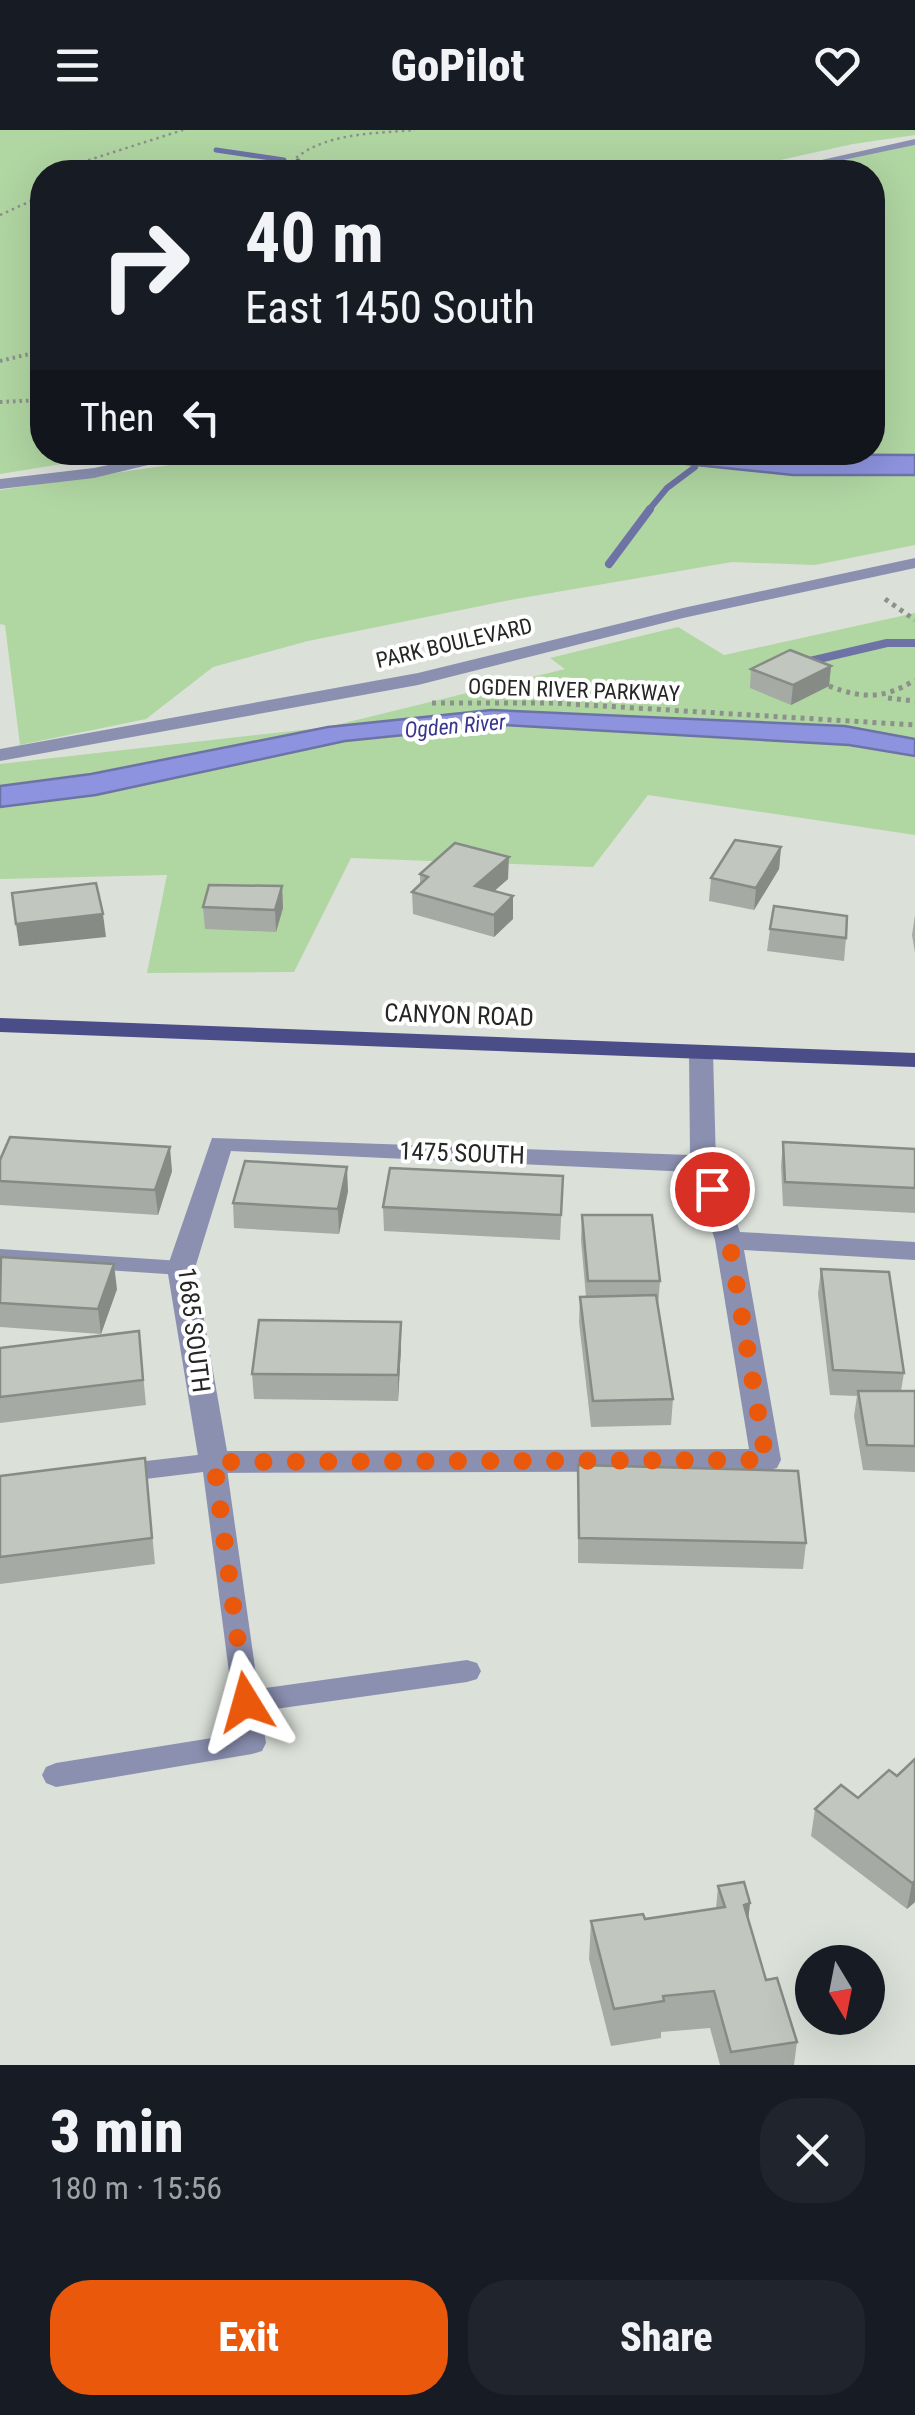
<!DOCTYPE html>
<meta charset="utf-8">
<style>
:root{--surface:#171b24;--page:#20242c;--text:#f1f3f6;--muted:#9ea1a6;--accent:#ea580c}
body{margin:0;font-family:"Roboto Condensed",sans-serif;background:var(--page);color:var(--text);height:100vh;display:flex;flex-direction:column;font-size:38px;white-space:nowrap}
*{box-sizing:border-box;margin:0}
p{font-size:32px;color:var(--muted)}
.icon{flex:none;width:55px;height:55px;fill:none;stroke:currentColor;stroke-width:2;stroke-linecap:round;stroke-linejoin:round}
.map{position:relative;height:1935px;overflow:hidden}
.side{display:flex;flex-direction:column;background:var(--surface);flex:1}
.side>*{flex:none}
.hud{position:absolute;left:30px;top:30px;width:855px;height:305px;border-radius:40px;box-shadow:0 10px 40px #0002;background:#171b24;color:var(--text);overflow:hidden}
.needle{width:65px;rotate:170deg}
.tools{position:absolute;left:795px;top:1815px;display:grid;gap:20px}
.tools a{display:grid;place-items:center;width:90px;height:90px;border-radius:50%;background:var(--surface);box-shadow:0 10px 40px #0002;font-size:50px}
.pin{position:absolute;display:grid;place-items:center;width:85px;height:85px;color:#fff;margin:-42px;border:5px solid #fff;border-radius:50%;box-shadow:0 2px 10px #0007}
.me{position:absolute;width:110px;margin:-55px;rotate:352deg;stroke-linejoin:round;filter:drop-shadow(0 0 8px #0008)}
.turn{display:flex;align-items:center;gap:35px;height:210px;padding:0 50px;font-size:45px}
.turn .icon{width:130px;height:130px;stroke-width:2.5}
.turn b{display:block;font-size:70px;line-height:85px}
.then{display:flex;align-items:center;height:95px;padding:0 50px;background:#0003;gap:20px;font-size:38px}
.round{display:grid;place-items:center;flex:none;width:105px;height:105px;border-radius:40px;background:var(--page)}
.headline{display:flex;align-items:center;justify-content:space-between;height:170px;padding:0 50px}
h1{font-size:60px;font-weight:800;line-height:75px}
.action{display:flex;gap:20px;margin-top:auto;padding:20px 50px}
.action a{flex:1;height:115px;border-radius:40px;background:var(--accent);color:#fff;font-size:40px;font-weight:800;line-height:115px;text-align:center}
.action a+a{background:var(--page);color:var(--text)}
header{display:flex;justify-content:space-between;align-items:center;height:130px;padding:0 50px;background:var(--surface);font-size:45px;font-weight:800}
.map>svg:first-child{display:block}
.green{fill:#b0d6a2}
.water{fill:#8d93de;stroke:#6e73a6;stroke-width:2.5}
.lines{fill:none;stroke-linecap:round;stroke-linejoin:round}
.stream-far2{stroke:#6e73a6;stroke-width:5}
.stream-far1{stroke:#6e73a6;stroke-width:6}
.stream{stroke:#6e73a6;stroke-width:8}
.path-far2{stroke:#8d918c;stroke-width:2.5;stroke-dasharray:2.5 4;stroke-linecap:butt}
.path-far1{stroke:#8d918c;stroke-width:4;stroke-dasharray:2.5 4;stroke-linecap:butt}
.path{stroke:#8d918c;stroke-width:5;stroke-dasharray:4 5;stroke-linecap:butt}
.service{fill:#8b90b1;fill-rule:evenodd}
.minor{fill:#8b90b1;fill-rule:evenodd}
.tertiary{fill:#8b90b1;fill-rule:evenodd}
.primary{fill:#4a4d87;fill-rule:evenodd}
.wall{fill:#a6aaa4}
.shaded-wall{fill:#878b86}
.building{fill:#c1c6bf;stroke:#878b86;stroke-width:2.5}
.route{stroke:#ea580c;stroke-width:18;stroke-dasharray:0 32.4}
.labels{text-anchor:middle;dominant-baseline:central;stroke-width:8;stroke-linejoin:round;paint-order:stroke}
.far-street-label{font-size:22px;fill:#252724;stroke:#fff}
.far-water-label{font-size:22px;font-style:italic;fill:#38358c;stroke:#fff}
.street-label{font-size:25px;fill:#252724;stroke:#fff}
</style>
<header><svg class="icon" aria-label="menu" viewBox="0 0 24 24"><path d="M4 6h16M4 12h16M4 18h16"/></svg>GoPilot<svg class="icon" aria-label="heart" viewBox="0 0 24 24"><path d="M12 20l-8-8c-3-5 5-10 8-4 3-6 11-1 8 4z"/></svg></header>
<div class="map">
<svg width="915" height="1935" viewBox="0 0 915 1935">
<rect width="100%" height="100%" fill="#dbe0d9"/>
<g class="green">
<polygon points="0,0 915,0 915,5 853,14 725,42 42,42 42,322 130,323 0,344"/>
<polygon points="915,15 915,415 815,435 732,432 510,470 308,511 213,537 146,589 20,615 5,495 0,494 0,360 190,332 222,322 872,322 872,42 784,42"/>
<polygon points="915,483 915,609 845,596 491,580 328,597 91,644 0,656 0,634 328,597 565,539 550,528 678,497 724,525"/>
<polygon points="504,595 849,615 915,626 915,705 648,665 593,737 351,728 294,842 147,843 167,745 0,749 0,677 96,665 345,611"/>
</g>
<g class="water">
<polygon points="700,324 915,325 915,345 793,345 687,334"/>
<polygon points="491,580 845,596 915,609 915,626 849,615 504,595 345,611 96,665 0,677 0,656 91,644 328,597"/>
</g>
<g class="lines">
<g class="stream-far2">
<polyline points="216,20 284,30"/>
<polyline points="298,31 299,39 319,42"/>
</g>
<g class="stream-far1">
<polyline points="676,322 690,329"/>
<polyline points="648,381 667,358 695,337"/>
</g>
<g class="stream">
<polyline points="609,434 650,379"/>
<polyline points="810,531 887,513 915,513"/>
</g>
<g class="path-far2">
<polyline points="51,42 183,0"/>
<path d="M283,42C311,2 371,4 415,0"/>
<polyline points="0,85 42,66 39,52 42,49"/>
</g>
<g class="path-far1">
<polyline points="0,231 42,221"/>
<polyline points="0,272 42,270"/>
</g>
<g class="path">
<polyline points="885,469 915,490"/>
<path d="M829,556C863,569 884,569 915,550"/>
<polyline points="888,568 915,571"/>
<polyline points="432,573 553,573 915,595"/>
</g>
<g class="service">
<polygon points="0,1119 181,1131 192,1138 181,1145 0,1133"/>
<polygon points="214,1323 223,1326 226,1332 258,1559 467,1530 477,1533 481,1541 477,1549 467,1552 261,1581 266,1613 262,1621 252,1624 56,1657 46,1653 42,1645 46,1637 56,1633 237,1604 203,1342 121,1352 112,1349 109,1343 112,1337 121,1334"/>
</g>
<g class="minor">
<polygon points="915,428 915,438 683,488 418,555 0,631 0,619 418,543 683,478"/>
<path d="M701,915L713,922L716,1034L740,1102L915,1112V1130L744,1120L781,1330L777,1338L766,1341L214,1343L203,1340L199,1332L167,1138L212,1008L690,1025L689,922ZM231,1021L692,1042L715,1110L749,1319L227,1321L195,1138Z"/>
</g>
<g class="tertiary">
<polygon points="915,9 915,15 786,42 768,42"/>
<polygon points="171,322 202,322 94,348 0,359 0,349 94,338"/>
</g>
<polygon class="primary" points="0,888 915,923 915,937 0,902"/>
</g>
<g class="wall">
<polygon points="831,536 829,556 791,575 750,558 751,539"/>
<polygon points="781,717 779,739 754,780 709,771 711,748"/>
<polygon points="420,744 508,749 494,761 513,789 494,807 413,784 412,762 420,755"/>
<polygon points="282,756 283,778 276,802 205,799 203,777"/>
<polygon points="915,785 915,823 912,805"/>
<polygon points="770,799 846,808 844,831 767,821"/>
<polygon points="783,1012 915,1019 915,1083 783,1076 781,1036"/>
<polygon points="0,1030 172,1041 158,1085 0,1075"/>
<polygon points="563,1046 560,1110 384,1101 383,1077"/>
<polygon points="348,1061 339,1104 234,1098 233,1073"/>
<polygon points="582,1085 660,1151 658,1176 673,1269 671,1295 591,1297 579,1192 580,1167 586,1167 581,1110"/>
<polygon points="0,1128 117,1159 101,1204 0,1197"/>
<polygon points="821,1139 904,1243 901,1261 915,1261 915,1342 863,1340 854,1286 857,1266 830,1265 818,1164"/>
<polygon points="139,1201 146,1275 0,1293 0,1218"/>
<polygon points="401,1217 398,1271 254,1269 252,1244"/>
<polygon points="145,1328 155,1434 0,1454 0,1346"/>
<polygon points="578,1335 806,1413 803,1439 578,1433"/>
<polygon points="915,1629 915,1772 907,1779 811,1706 815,1679 858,1668 897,1646"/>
<polygon points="718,1756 750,1773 748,1790 766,1850 797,1912 794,1935 720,1935 710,1898 661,1902 661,1908 611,1916 589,1829 591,1791 645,1789 716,1779"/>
</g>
<g class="shaded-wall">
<polygon points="831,536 829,556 791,575 793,555"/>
<polygon points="781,717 779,739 754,780 756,758"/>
<polygon points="509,727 508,749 475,778 475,756"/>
<polygon points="282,756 283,778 276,802 275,780"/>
<polygon points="513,766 513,789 494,807 494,785"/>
<polygon points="103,784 106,807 19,816 16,794"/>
<polygon points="170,1017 172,1041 158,1085 155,1060"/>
<polygon points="347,1037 348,1061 339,1104 338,1079"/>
<polygon points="114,1134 117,1159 101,1204 98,1179"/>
<polygon points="401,1192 401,1217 398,1271 398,1245"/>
<polygon points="915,1751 915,1772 907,1779 912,1753"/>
<polygon points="750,1773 746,1810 744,1775"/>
</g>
<g class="building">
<polygon points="790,520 831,536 793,555 751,539"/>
<polygon points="735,710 781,717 756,758 711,748"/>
<polygon points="455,713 509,727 475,756 513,766 494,785 412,762 428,747 420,744"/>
<polygon points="96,753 103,784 16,794 12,763"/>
<polygon points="209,755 282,756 275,780 203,777"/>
<polygon points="774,776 847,786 846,808 770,799"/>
<polygon points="10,1007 170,1017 155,1060 0,1051 0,1030"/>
<polygon points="783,1012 915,1019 915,1058 785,1052"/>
<polygon points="245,1031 347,1037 338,1079 233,1073"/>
<polygon points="390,1038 563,1046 561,1085 383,1077"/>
<polygon points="582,1085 652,1085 660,1151 588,1151"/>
<polygon points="1,1127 114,1134 98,1179 0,1173"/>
<polygon points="821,1139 889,1142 904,1243 833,1240"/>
<polygon points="656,1165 673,1269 593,1271 580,1167"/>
<polygon points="259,1190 401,1192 398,1245 252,1244"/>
<polygon points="139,1201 143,1250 0,1267 0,1218"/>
<polygon points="858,1261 915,1261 915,1316 867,1315"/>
<polygon points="145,1328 152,1408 0,1427 0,1346"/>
<polygon points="578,1335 798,1341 806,1413 579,1408"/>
<polygon points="915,1629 915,1751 912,1753 815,1679 841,1655 858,1668 889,1640 897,1646"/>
<polygon points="744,1752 750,1773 744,1775 766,1850 777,1848 797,1912 731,1922 714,1861 663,1866 664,1871 614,1879 591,1791 643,1784 645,1789 725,1777 718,1756"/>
</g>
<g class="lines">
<polyline class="route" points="246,1572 214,1332 766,1330 729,1110 712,1059"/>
</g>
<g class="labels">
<g class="far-street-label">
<text transform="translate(454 513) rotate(-13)">PARK BOULEVARD</text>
<text transform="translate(574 560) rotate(2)">OGDEN RIVER PARKWAY</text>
</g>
<g class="far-water-label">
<text transform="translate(455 596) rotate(-5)">Ogden River</text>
</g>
<g class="street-label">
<text transform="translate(459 885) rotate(2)">CANYON ROAD</text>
<text transform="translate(462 1023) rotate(2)">1475 SOUTH</text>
<text transform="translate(194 1200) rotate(83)">1685 SOUTH</text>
</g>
</g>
</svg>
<div class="tools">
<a><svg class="needle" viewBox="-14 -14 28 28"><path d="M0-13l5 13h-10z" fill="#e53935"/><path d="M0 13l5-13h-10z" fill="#9ea1a6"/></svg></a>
</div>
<div class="pin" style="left:712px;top:1059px;background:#d93025"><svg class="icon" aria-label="arrive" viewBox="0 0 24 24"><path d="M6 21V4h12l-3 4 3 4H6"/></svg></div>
<svg class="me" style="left:246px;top:1572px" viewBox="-20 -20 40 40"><path d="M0-17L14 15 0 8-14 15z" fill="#ea580c" stroke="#fff" stroke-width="4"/></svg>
<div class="hud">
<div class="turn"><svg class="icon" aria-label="right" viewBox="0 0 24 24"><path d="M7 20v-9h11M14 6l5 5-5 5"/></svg><div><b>40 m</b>East 1450 South</div></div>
<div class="then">Then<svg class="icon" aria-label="left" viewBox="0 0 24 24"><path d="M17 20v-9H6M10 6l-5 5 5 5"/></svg></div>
</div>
</div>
<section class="side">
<div class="headline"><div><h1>3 min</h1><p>180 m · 15:56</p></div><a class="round"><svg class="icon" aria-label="close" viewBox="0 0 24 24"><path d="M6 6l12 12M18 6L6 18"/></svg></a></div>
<div class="action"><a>Exit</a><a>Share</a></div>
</section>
